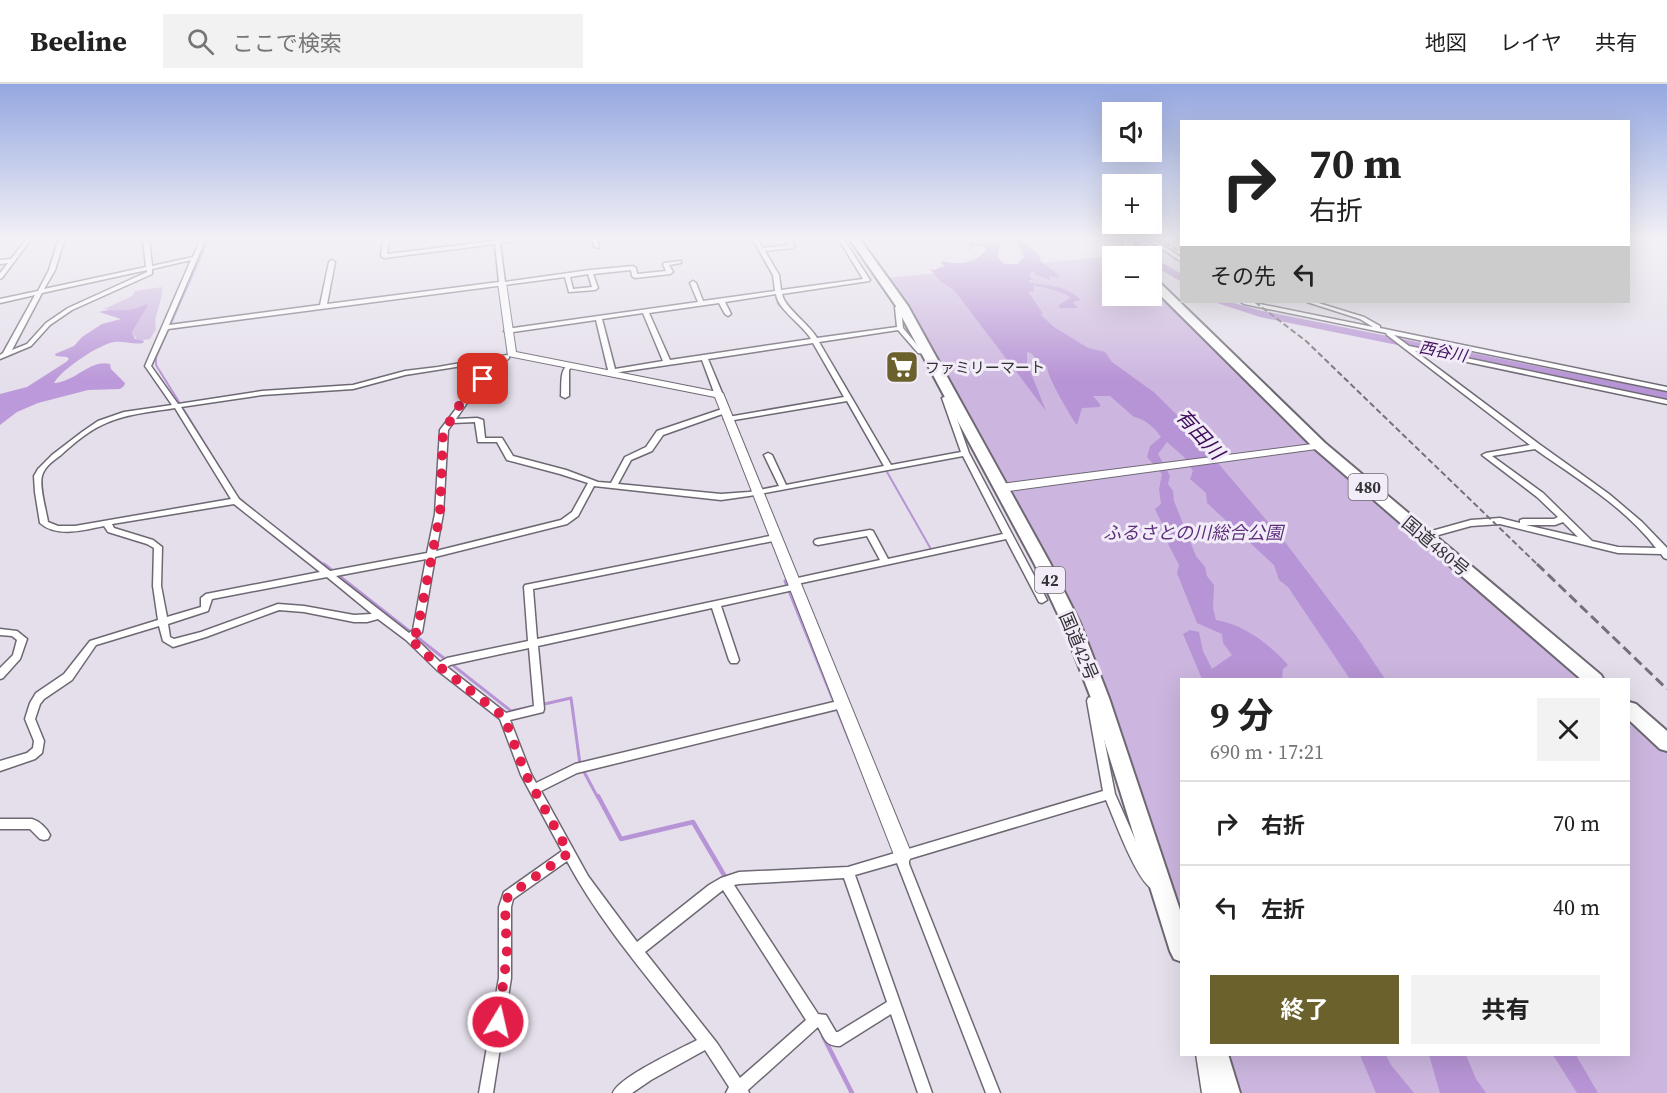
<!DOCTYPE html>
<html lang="ja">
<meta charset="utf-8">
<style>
:root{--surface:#fff;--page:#f2f2f2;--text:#222;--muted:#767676;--line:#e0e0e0;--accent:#6a612d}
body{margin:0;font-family:"Source Serif 4","Noto Sans JP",serif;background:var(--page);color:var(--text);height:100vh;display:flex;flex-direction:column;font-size:22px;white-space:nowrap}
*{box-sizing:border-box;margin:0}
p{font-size:20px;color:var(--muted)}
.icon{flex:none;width:33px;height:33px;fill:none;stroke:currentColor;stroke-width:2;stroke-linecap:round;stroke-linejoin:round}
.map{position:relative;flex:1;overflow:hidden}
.panel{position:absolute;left:1180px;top:594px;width:450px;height:378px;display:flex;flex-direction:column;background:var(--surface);border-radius:0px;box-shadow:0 6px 24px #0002}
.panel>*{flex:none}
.guide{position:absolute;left:1180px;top:36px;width:450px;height:183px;border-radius:0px;box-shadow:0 6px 24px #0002;background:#fff;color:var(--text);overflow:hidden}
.fabs{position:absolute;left:1102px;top:18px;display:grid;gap:12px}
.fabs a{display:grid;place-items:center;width:60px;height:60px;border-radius:0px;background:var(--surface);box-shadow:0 6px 24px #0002;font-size:30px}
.pin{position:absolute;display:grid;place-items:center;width:51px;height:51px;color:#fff;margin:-26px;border-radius:12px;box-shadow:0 3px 9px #0006}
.me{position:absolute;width:66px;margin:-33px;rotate:9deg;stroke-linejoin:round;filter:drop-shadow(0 0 4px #0008)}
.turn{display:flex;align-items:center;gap:21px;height:126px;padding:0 30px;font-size:27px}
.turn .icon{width:78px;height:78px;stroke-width:2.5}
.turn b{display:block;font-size:42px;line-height:51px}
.then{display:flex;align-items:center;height:57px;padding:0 30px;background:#0003;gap:12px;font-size:22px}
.round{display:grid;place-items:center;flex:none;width:63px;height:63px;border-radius:0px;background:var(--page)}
.headline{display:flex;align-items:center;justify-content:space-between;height:102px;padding:0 30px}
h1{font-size:36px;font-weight:700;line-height:45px}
.action{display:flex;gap:12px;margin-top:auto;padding:12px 30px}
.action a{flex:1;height:69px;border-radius:0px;background:var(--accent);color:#fff;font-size:24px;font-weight:700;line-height:69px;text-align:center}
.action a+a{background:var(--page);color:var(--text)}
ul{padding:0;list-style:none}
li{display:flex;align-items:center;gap:18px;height:84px;padding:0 30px;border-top:2px solid var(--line)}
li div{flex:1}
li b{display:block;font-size:22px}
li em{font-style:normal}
header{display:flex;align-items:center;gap:36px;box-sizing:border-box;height:84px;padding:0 30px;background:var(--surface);border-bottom:2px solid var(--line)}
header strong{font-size:28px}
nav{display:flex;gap:33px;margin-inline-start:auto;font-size:21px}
.search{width:420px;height:54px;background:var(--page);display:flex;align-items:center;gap:15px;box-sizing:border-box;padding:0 21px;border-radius:0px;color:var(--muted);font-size:22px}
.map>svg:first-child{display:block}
.green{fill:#ccb6df}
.forest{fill:#bc99da}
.water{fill:#b794d5}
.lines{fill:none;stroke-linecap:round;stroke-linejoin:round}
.stream-far2{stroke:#b794d5;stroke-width:2}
.stream-far1{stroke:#b794d5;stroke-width:3}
.stream{stroke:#b794d5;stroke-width:4.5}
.river{fill:#b794d5;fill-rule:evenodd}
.street-casing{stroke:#6e6873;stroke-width:3}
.secondary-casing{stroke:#6e6873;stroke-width:2}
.highway-casing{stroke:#6e6873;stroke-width:4}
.street{fill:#fff;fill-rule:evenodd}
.secondary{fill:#fff;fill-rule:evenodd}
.highway{fill:#fff;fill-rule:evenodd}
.rail-far1{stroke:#747077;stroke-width:2;stroke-dasharray:6 3;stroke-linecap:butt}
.rail{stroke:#747077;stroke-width:3;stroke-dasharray:10 5;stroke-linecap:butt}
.route{stroke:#e11d48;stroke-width:10;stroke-dasharray:0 18}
.labels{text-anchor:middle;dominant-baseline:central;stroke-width:6;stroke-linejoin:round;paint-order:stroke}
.far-poi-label{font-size:15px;fill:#343236;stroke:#f2ecf8;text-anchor:start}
.far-water-label{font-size:16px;font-style:italic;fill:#3e0c5b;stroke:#f2ecf8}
.shield{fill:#f2ecf8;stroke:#6d6a70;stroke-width:1.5}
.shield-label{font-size:16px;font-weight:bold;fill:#343236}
.park-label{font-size:18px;font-style:italic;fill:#5d2f7c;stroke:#f2ecf8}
.street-label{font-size:18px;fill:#343236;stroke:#f2ecf8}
.water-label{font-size:20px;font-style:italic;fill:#3e0c5b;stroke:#f2ecf8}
</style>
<header>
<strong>Beeline</strong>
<div class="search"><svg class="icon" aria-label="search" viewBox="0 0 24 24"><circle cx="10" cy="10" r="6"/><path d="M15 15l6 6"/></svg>ここで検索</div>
<nav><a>地図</a><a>レイヤ</a><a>共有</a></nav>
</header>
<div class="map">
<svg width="1667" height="1009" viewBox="0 0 1667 1009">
<rect width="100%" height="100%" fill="#e5dfeb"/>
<g class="green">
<polygon points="1124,171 1113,172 1113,212 1152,212 1152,201 1229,277 1590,595 1182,596 1182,856 1094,587 886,194"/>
<path d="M162,203C163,220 153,230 156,245L150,255L138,257L132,248L148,222L125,228L104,225L132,212L135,207Z"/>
<polygon points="1629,629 1667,663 1667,1009 1233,1009 1221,971 1629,970"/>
</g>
<path class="forest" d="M146,220L148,222L132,248L135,255L144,257L143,259C134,261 124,257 114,258C98,261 62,285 54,299C74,299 90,275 110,280L111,285L125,299L124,302L120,305L88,306L38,319L17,328L0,341V310L27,303L66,278L69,275L67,273L56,272L55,270L74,262L82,253L102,240L121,235L99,228C117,222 125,232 146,220Z"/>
<g class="water">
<path d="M973,154H978V158L982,159L983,157L980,155L1001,154L998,173L1004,180H1018L1024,172L1021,168L1022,167L1017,161L1005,156L1019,154L1041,173L1039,174C1045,184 1056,185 1060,194L1049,192L1050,196L1036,191L1034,187L1031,188L1030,193L1034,196H1028L1030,199C1048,201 1068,202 1081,216L1073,218L1078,224H1059V221L1070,214L1069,212L1057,207L1033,201L1034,208L1028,207L1043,230H1040L1054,243L1088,264L1105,268L1112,278L1155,309L1178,332L1285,458L1357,553L1385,595H1350L1288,503L1279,496L1274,481L1207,419L1206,409L1190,395L1193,387L1184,373L1167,358L1158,370L1170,392L1168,400L1173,407L1174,417L1196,472L1205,483L1207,492L1214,501L1213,524L1216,536C1245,541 1269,560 1288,581L1283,585L1282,595H1202L1183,550L1190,546L1199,548L1203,567L1212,585L1232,571L1223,559L1222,550L1197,539L1177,489L1179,481L1163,450L1165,446L1155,425L1161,420L1159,405L1162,390L1147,373L1150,362L1161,353C1155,344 1145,335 1134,333L1110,312H1093L1100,320V323L1082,324L1077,341C1070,332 1047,292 1047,283H1043L1031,269L1027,268V279L1046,327L954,206L941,198L930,185L934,186L944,182L941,178L943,177C958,182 978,179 986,165L984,162H976L966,167L971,162L965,161Z"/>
<polygon points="1360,971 1386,971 1391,981 1414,1009 1376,1009"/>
<polygon points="1429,971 1466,971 1476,995 1486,1009 1440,1009"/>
<polygon points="1553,971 1576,971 1598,1009 1577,1009"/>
</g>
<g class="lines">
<g class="stream-far2">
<polyline points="209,154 156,273 156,281 238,413 245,420"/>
<polyline points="751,154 774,194"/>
<polyline points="775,207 778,220 793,235"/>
<polyline points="846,316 932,467"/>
<polyline points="255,428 326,482"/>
</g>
<g class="stream-far1">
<polyline points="324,480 511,627 531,623"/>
<polyline points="790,496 785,497 850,658"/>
<polyline points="540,621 571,614 580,680"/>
<polyline points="583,686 598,714"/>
</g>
<g class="stream">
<polyline points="598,712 621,755 693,738 727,796"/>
<polyline points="823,952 852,1009"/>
</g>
<g class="river">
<polygon points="1123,154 1134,154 1151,172 1141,172"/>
<polygon points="1152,173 1182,190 1182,198 1152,181"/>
<polygon points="1214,218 1230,218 1262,227 1667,308 1667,316 1260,233"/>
</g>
<defs>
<g id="street">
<polygon points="27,154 32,154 2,194 0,195 0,189 8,179 0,180 0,176 11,175"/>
<path d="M59,154H65L55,186L44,205L146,183L143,154H149L152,182L193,173L201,154H221L205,157L169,241L320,221L329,178L332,176L335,178L327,220L499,198L495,160L384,174L381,172L383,154H389L387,170L495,157L494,154H500V156L533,154L500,159L505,198L590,186L633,182L636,184L637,190L666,187L663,180L664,179L681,177V179L669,181L673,188L670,190L635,194L632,192L631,186L593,190L598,204L595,206L569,208L565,193L168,245L151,282L178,320L262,307L353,301L405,287L438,283L507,271L509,272V274L475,307L456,335L477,334L483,336L485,354H502L513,372L566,386L598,398L611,399L625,373L646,363L657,347L725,324L729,326L728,328L663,351L652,367L631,376L618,400L721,410L749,408L779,402L764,371L768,369L772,371L786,401L884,382L847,317L728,337L724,335L728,333L844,313L813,259L708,275L723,311L719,313L715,311L702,276L606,290L605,289L608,286L596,236L507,249L504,247L507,245L698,218L690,199L693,197L696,199L703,217L775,207L773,191L752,154H757L763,164L789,161L785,154H790L795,162L792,164L765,167L779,191L781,206L863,195L838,154H843L870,196L869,197L782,210C784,223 809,240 817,254L897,243L895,223L904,221V223L901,224L903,244L922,267L930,269V271L918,269L898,246L819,258L891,381L961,368L942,314L949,311H953V313L950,315L969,369L1047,516L1042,519L1039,518L1006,455L797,500L799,503L798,505L721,522L739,576L737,579H731L729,576L712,524L538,562L544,625L543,628L539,629L510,636L531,690L536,699L575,680L842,616L846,617L847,620L846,623L842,624L577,689L541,707L588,792L637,858L709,801L721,794L739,788L848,783L1103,707L1087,617L1088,614L1100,610L1104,611L1105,614L1104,617L1097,619L1115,710L1147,782L1160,800L1158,804L1154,806C1137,799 1114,734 1106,716L909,775V780L1000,1009H986L897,779L855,791L932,1009H918L891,930L840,962C825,962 825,955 818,943L748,1006L749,1009H726L729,1003L705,966L651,996L632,1009H613C619,993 680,965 697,956C652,898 602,842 567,777L513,815L511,823V894L493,1009H479L499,894V823L504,808L562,767L521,691L500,635L437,586L406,556L378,535L367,538H354L304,528L279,526L206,553L173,563L163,557L159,542L96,561L72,596L44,615L40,620L35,635L44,657L42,669L35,675L0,687V677L27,669L33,664L34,657L25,635L30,619L36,609L64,590L90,557L158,536L153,502L154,464L147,460L108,448L104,442C84,446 57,454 40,439L35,408L34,392L38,385L52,371L82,348L98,337L124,328L172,321L145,282L191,176L152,185V190L72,226L50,241L31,262L0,275V271L3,269L35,211L0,219V215L38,207L49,186ZM147,186V188L68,224L46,239L27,260L12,266L42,209ZM588,190L592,203L573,205L570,193ZM776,210C778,226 803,241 811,255L670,276L649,229L719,219L725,230L728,232L731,230L725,218ZM643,229L663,277L615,285L602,235ZM500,276L471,305L440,346L435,430L427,469L330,487L239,415L181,323L262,311L353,305L405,291ZM175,324L231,415L75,442H58L48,438C46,425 39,403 42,392C44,383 54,376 61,371C73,360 87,348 102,341C124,330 150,328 175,324ZM475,338L478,358H497L507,376L560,390L588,399L572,428L561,436L436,467L443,430L448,346L453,339ZM963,372L1003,450L888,475L873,447L870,446L818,455L815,456L814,458L815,460L818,461L867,452L880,476L793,495L789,498L791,501L537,555L533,505L778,456L779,454L775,451L525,501L524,503L528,557L447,574L440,578L415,554L422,548L435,473L567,440L578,432L594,402L721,416L749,412ZM234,420L320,488L206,510L201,514V523L167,533L161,502L162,463L153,456L114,444L112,440ZM426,475L413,546L409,549L336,492ZM327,493L372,530L354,531L304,522L278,520L201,548L174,555L170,553L168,540L208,527L212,515ZM529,564L534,622L506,629L447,583L450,581ZM844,794L887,918L838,948H836L826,931L818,930L734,801L739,800ZM723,806L806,936L740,994L717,959L645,868Z"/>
<polygon points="592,154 598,154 599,164 594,163"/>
<polygon points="1145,154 1151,154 1182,174 1182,178"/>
<polygon points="1178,154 1182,154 1182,157"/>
<path d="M1241,218H1250L1373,243L1360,235L1307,218H1315L1364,233L1380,242V244L1667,303V307L1394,251L1409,262L1667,316V320L1415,267L1539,360L1609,410L1642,438L1667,464V475L1664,474L1661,470L1618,469L1500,440L1471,442L1424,455L1421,454L1420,452L1421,450L1471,436L1500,434L1520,439V436L1523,435H1554L1558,433L1537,413L1482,371L1486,369L1530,361L1387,251L1386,249L1244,220ZM1535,365C1577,395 1624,422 1656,464L1618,463L1592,457L1543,409L1492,372ZM1563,438L1578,453L1526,441H1555Z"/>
<path d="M569,280L572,282L569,286V312L565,314L561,312C562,301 559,286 569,280Z"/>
<polygon points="0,545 17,547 27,555 20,575 3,594 0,595 0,584 13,571 17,556 12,552 0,551"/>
<path d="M0,735H32C39,737 47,744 50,751L48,755L44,756L40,755L30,745H0Z"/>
<polygon points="1196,970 1210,970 1216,1009 1202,1009"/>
</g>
<g id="secondary">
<polygon points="502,196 506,199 516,268 723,309 912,771 909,777 903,779 897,777 894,771 715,313 508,272 498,199"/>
<polygon points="1320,359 1326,362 1324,364 1001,408 995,404 1001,400"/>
</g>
<g id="highway">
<polygon points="849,154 859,154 908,222 1050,479 1080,539 1109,614 1182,832 1182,878 1174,875 1170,867 1091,614 1062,539 1034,479 896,222"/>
<polygon points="1123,154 1133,154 1134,172 1124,172"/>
<polygon points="1152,194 1156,195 1325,359 1601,591 1604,596 1582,596 1315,365 1152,203"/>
<polygon points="1629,618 1636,620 1667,647 1667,667 1660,665 1629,636"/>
<polygon points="1203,970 1228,970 1240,1009 1214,1009"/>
</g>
</defs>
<use href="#street" class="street-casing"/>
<use href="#secondary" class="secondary-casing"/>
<use href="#highway" class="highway-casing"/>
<use href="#street" class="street"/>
<use href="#secondary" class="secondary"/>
<use href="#highway" class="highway"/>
<g class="rail-far1">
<polyline points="1157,154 1182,169"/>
<polyline points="1255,218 1306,257 1539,482"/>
</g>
<polyline class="rail" points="1537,480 1667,605"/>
</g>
<linearGradient id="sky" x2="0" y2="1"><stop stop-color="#94a7e0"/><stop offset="0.52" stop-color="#f3f1f6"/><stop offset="1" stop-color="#f3f1f6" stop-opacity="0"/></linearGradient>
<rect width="1667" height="296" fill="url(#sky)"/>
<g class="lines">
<polyline class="route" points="483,295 459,322 443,349 440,430 417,548 409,554 440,583 504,633 526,691 569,769 508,812 505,823 507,871 498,938"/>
</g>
<defs>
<symbol id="supermarket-square" viewBox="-11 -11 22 22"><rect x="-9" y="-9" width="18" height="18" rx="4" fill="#6a612d" stroke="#f2ecf8"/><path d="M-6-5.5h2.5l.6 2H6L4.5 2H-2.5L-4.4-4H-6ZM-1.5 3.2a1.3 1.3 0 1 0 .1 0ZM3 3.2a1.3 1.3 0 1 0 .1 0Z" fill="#fff"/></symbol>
</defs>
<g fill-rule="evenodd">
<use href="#supermarket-square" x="883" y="264" width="38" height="38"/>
</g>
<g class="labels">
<g class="far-poi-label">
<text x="925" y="283">ファミリーマート</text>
</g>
<g class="far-water-label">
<text transform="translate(1443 267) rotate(11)">西谷川</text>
</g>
<g class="shield">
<rect x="1348.5" y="390" width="39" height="26" rx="4.5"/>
<rect x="1035" y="483" width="30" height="26" rx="4.5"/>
</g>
<g class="shield-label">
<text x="1368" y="403">480</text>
<text x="1050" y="496">42</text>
</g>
<g class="park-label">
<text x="1193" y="448">ふるさとの川総合公園</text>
</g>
<g class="street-label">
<text transform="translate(1436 462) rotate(40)">国道480号</text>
<text transform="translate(1079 562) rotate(67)">国道42号</text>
</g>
<g class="water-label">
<text transform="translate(1200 350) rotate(48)">有田川</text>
</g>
</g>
</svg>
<div class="fabs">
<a><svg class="icon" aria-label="sound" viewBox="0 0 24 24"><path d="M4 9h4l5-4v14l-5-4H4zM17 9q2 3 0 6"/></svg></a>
<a>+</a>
<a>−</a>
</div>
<div class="pin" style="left:483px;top:295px;background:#d93025"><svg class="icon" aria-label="arrive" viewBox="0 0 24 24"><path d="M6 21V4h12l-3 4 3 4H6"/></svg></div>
<svg class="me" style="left:498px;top:938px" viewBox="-20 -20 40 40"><circle r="17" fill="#e11d48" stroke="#fff" stroke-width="3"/><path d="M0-11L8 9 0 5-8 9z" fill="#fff"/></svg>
<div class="guide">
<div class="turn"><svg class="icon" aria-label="right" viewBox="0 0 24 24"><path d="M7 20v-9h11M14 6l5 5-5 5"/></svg><div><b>70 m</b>右折</div></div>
<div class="then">その先<svg class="icon" aria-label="left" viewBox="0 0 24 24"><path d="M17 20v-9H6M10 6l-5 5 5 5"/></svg></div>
</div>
<section class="panel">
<div class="headline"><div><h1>9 分</h1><p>690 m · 17:21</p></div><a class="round"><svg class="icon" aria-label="close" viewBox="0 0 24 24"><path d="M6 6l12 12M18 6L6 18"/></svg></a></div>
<ul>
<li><svg class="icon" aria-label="right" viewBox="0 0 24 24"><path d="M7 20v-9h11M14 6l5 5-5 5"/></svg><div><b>右折</b></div><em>70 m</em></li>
<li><svg class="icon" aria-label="left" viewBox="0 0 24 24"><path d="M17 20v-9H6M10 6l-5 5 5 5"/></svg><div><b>左折</b></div><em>40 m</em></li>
</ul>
<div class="action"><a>終了</a><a>共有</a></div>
</section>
</div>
